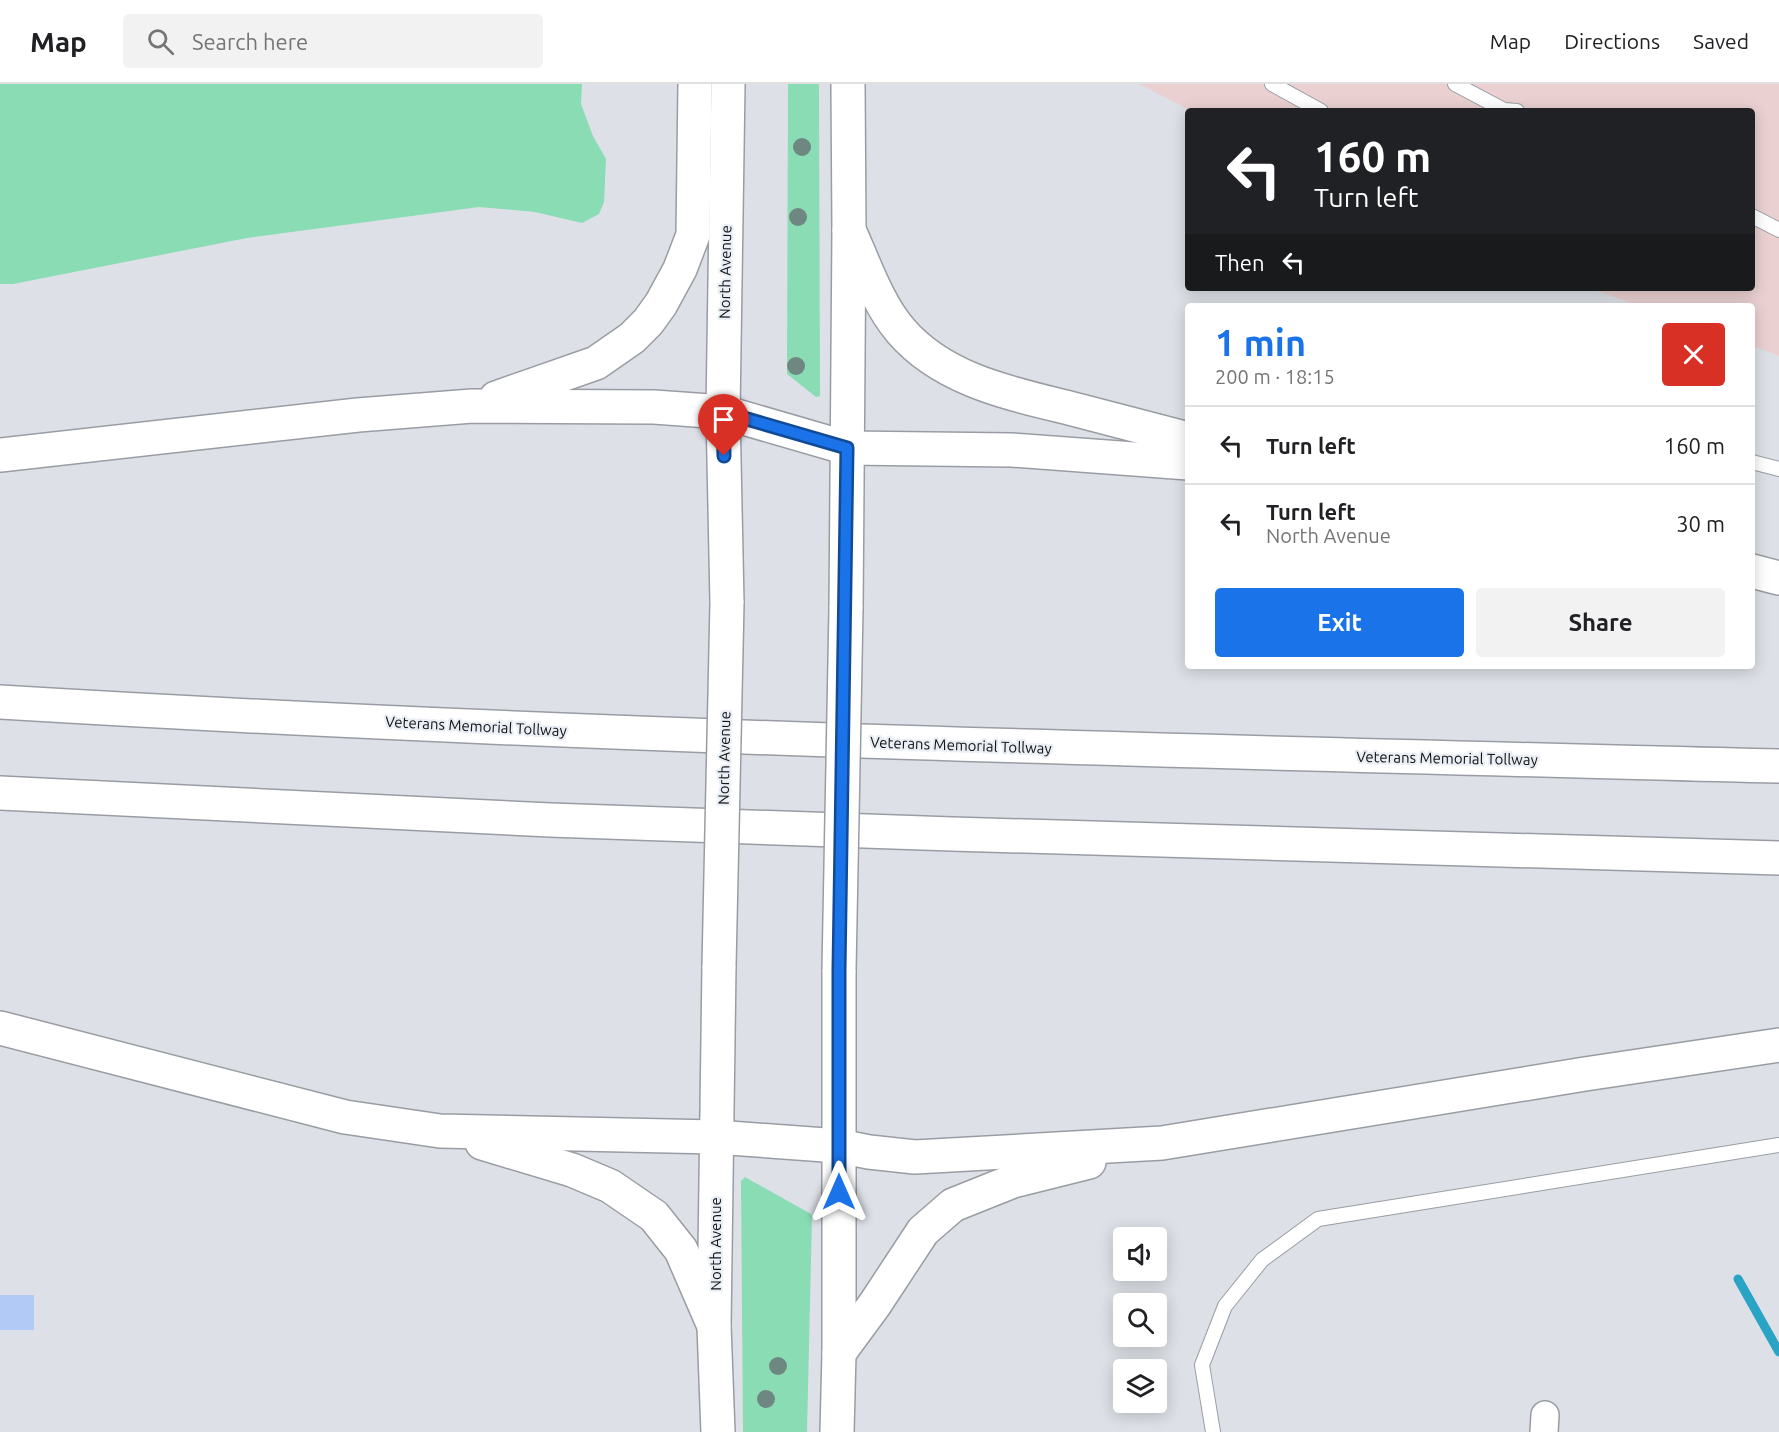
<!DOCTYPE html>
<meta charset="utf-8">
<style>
:root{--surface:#fff;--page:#f2f2f2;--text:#202124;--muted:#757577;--line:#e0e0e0;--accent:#1a73e8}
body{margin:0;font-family:Ubuntu,sans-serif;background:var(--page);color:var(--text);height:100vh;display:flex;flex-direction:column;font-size:22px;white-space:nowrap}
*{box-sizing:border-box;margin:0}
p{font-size:20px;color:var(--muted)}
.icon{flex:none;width:33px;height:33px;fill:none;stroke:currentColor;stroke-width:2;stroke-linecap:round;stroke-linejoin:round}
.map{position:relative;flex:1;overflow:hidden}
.drawer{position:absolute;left:1185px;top:219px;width:570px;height:366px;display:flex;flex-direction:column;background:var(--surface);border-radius:6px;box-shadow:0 3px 15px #0003}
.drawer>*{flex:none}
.banner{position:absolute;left:1185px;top:24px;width:570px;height:183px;border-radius:6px;box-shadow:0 3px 15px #0003;background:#202124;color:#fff;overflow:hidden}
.tools{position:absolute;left:1113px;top:1143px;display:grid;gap:12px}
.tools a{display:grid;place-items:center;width:54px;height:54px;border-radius:6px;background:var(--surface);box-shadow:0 3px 15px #0003;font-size:30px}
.pin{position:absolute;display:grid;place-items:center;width:51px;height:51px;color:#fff;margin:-62px -26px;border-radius:50% 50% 50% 0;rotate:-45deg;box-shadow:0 0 6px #0007}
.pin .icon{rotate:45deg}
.me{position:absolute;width:66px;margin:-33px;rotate:0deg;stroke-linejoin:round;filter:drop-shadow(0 0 4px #0008)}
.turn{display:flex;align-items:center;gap:21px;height:126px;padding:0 30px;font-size:27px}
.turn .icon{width:78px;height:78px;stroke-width:2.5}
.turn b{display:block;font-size:42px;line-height:51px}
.then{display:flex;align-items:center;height:57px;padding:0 30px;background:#0003;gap:12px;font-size:22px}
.round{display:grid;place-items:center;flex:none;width:63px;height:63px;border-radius:6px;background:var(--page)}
.summary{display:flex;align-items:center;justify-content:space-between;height:102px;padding:0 30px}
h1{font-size:36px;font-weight:600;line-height:45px;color:var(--accent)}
.cta{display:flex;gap:12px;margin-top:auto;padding:12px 30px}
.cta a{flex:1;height:69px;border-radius:6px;background:var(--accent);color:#fff;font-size:24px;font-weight:600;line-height:69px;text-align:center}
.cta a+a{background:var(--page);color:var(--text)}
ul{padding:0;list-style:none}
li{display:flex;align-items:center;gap:18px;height:78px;padding:0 30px;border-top:2px solid var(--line)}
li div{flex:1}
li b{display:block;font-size:22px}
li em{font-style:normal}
header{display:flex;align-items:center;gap:36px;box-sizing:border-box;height:84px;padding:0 30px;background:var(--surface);border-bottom:2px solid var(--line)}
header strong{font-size:28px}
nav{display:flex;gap:33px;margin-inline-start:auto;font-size:21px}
.search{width:420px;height:54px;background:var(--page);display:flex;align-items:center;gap:15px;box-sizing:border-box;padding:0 21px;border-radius:6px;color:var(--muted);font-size:22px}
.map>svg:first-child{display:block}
.commercial{fill:#ead0d1}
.green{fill:#8adcb5}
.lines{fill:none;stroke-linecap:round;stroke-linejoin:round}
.stream{stroke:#29a4c4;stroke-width:9}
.building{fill:#b2cbf6}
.lane-casing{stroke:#999da3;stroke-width:16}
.street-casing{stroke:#999da3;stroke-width:30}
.primary-casing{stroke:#999da3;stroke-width:36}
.highway-casing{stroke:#999da3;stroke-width:36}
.lane{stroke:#fff;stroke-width:14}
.street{stroke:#fff;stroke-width:27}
.primary{stroke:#fff;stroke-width:33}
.highway{stroke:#fff;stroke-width:33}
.primary-bridge-casing{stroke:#999da3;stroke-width:36;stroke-linecap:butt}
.primary-bridge{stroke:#fff;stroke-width:33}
.tree{fill:#6e8881}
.route-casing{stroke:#114b97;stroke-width:15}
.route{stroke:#1a73e8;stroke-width:10}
.labels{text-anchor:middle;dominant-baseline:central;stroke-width:4.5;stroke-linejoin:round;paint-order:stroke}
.street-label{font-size:15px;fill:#111315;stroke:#eaeef5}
</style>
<header>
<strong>Map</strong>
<div class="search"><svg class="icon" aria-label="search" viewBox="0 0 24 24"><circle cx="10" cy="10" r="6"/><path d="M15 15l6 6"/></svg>Search here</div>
<nav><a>Map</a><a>Directions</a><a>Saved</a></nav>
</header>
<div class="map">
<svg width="1779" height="1348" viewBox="0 0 1779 1348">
<rect width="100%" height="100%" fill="#dde1e7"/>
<polygon class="commercial" points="1139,0 1779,0 1779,272 1752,262 1752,222 1639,222 1589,204 1752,204 1752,27 1192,27"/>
<g class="green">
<polygon points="0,0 582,0 581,20 593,52 606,75 604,118 599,130 582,139 535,128 479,123 247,154 13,200 0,200"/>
<polygon points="788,0 819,0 820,312 816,313 787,290"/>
<polygon points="745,1093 811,1130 812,1132 807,1348 743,1348 741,1102 741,1097"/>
</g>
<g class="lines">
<polyline class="stream" points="1738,1195 1779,1268"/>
</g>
<rect class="building" x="0" y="1211" width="34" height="35"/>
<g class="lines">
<defs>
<g id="lane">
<polyline points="1272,0 1321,27"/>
<polyline points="1455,0 1504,26 1517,27"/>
<polyline points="1752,132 1779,146"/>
<polyline points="1752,378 1779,385"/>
<polyline points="1213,1348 1202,1281 1225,1222 1262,1176 1318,1135 1779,1061"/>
</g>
<polyline id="street" points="1544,1348 1545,1331"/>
<g id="primary">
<polyline points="727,519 723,328 728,0"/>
<polyline points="846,525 849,146 848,0"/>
<polyline points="718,1348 714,1242 719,882"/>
<polyline points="837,1348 839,1269 839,886"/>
</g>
<g id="highway">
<path d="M849,146C864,179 877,219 901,247C944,297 1013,310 1073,325C1111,335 1150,345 1188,355"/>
<polyline points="496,314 596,279 632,254 648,238 661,220 680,185 693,151 695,0"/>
<polyline points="0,371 358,331 472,322 654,323 723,328 847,364 1012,366 1188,379"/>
<polyline points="1752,487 1779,494"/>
<path d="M0,618C592,654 1186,667 1779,682"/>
<polyline points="0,709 550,736 952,750 1779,774"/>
<polyline points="0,944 345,1033 440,1047 715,1053 839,1062 869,1068 915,1073 1162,1059 1585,990 1779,961"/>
<polyline points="482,1059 572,1086 610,1102 654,1132 681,1166 714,1242"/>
<polyline points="839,1269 875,1220 923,1147 953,1121 1013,1097 1089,1078"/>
</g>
</defs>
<use href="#lane" class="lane-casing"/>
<use href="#street" class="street-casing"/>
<use href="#primary" class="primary-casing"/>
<use href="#highway" class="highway-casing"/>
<use href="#lane" class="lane"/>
<use href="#street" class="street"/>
<use href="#primary" class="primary"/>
<use href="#highway" class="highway"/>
<defs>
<g id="primary-bridge">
<polyline points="719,882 727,519"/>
<polyline points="839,886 846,525"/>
</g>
</defs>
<use href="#primary-bridge" class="primary-bridge-casing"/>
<use href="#primary-bridge" class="primary-bridge"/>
</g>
<g class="tree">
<circle cx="802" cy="63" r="9"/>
<circle cx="798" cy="133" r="9"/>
<circle cx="796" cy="282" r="9"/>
<circle cx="778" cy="1282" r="9"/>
<circle cx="766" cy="1315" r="9"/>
</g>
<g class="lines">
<defs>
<polyline id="route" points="724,372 723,328 847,364 839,886 839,1108"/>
</defs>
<use href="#route" class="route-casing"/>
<use href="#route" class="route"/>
</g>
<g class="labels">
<g class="street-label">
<text transform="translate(725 188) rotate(-89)">North Avenue</text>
<text transform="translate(476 642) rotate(3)">Veterans Memorial Tollway</text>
<text transform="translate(961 661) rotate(2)">Veterans Memorial Tollway</text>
<text transform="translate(724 674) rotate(-89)">North Avenue</text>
<text transform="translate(1447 674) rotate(1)">Veterans Memorial Tollway</text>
<text transform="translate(715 1160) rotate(-90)">North Avenue</text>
</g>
</g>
</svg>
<div class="tools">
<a><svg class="icon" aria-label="sound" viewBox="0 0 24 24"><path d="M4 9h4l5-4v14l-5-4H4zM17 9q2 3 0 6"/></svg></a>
<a><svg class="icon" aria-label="search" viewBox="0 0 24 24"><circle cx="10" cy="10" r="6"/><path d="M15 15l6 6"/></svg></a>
<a><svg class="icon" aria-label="layers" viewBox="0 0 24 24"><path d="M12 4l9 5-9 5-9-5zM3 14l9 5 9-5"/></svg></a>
</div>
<div class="pin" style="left:724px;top:372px;background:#d93025"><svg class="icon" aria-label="arrive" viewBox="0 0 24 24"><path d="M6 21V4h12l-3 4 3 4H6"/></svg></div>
<svg class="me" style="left:839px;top:1108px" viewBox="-20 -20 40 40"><path d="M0-17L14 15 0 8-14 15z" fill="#1a73e8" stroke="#fff" stroke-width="4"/></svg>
<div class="banner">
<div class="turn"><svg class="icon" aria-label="left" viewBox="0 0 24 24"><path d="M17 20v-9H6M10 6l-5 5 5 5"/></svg><div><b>160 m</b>Turn left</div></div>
<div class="then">Then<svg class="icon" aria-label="left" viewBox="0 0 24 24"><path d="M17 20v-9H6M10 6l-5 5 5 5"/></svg></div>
</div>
<section class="drawer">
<div class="summary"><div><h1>1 min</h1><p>200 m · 18:15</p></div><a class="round" style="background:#d93025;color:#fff"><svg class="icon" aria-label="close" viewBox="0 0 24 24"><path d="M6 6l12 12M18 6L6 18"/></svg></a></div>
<ul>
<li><svg class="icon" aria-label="left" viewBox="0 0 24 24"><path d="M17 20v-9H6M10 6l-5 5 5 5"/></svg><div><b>Turn left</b></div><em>160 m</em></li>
<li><svg class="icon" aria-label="left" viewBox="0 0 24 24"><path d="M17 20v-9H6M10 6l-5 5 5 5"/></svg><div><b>Turn left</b><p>North Avenue</p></div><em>30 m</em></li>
</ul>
<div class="cta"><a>Exit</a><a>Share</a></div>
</section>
</div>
